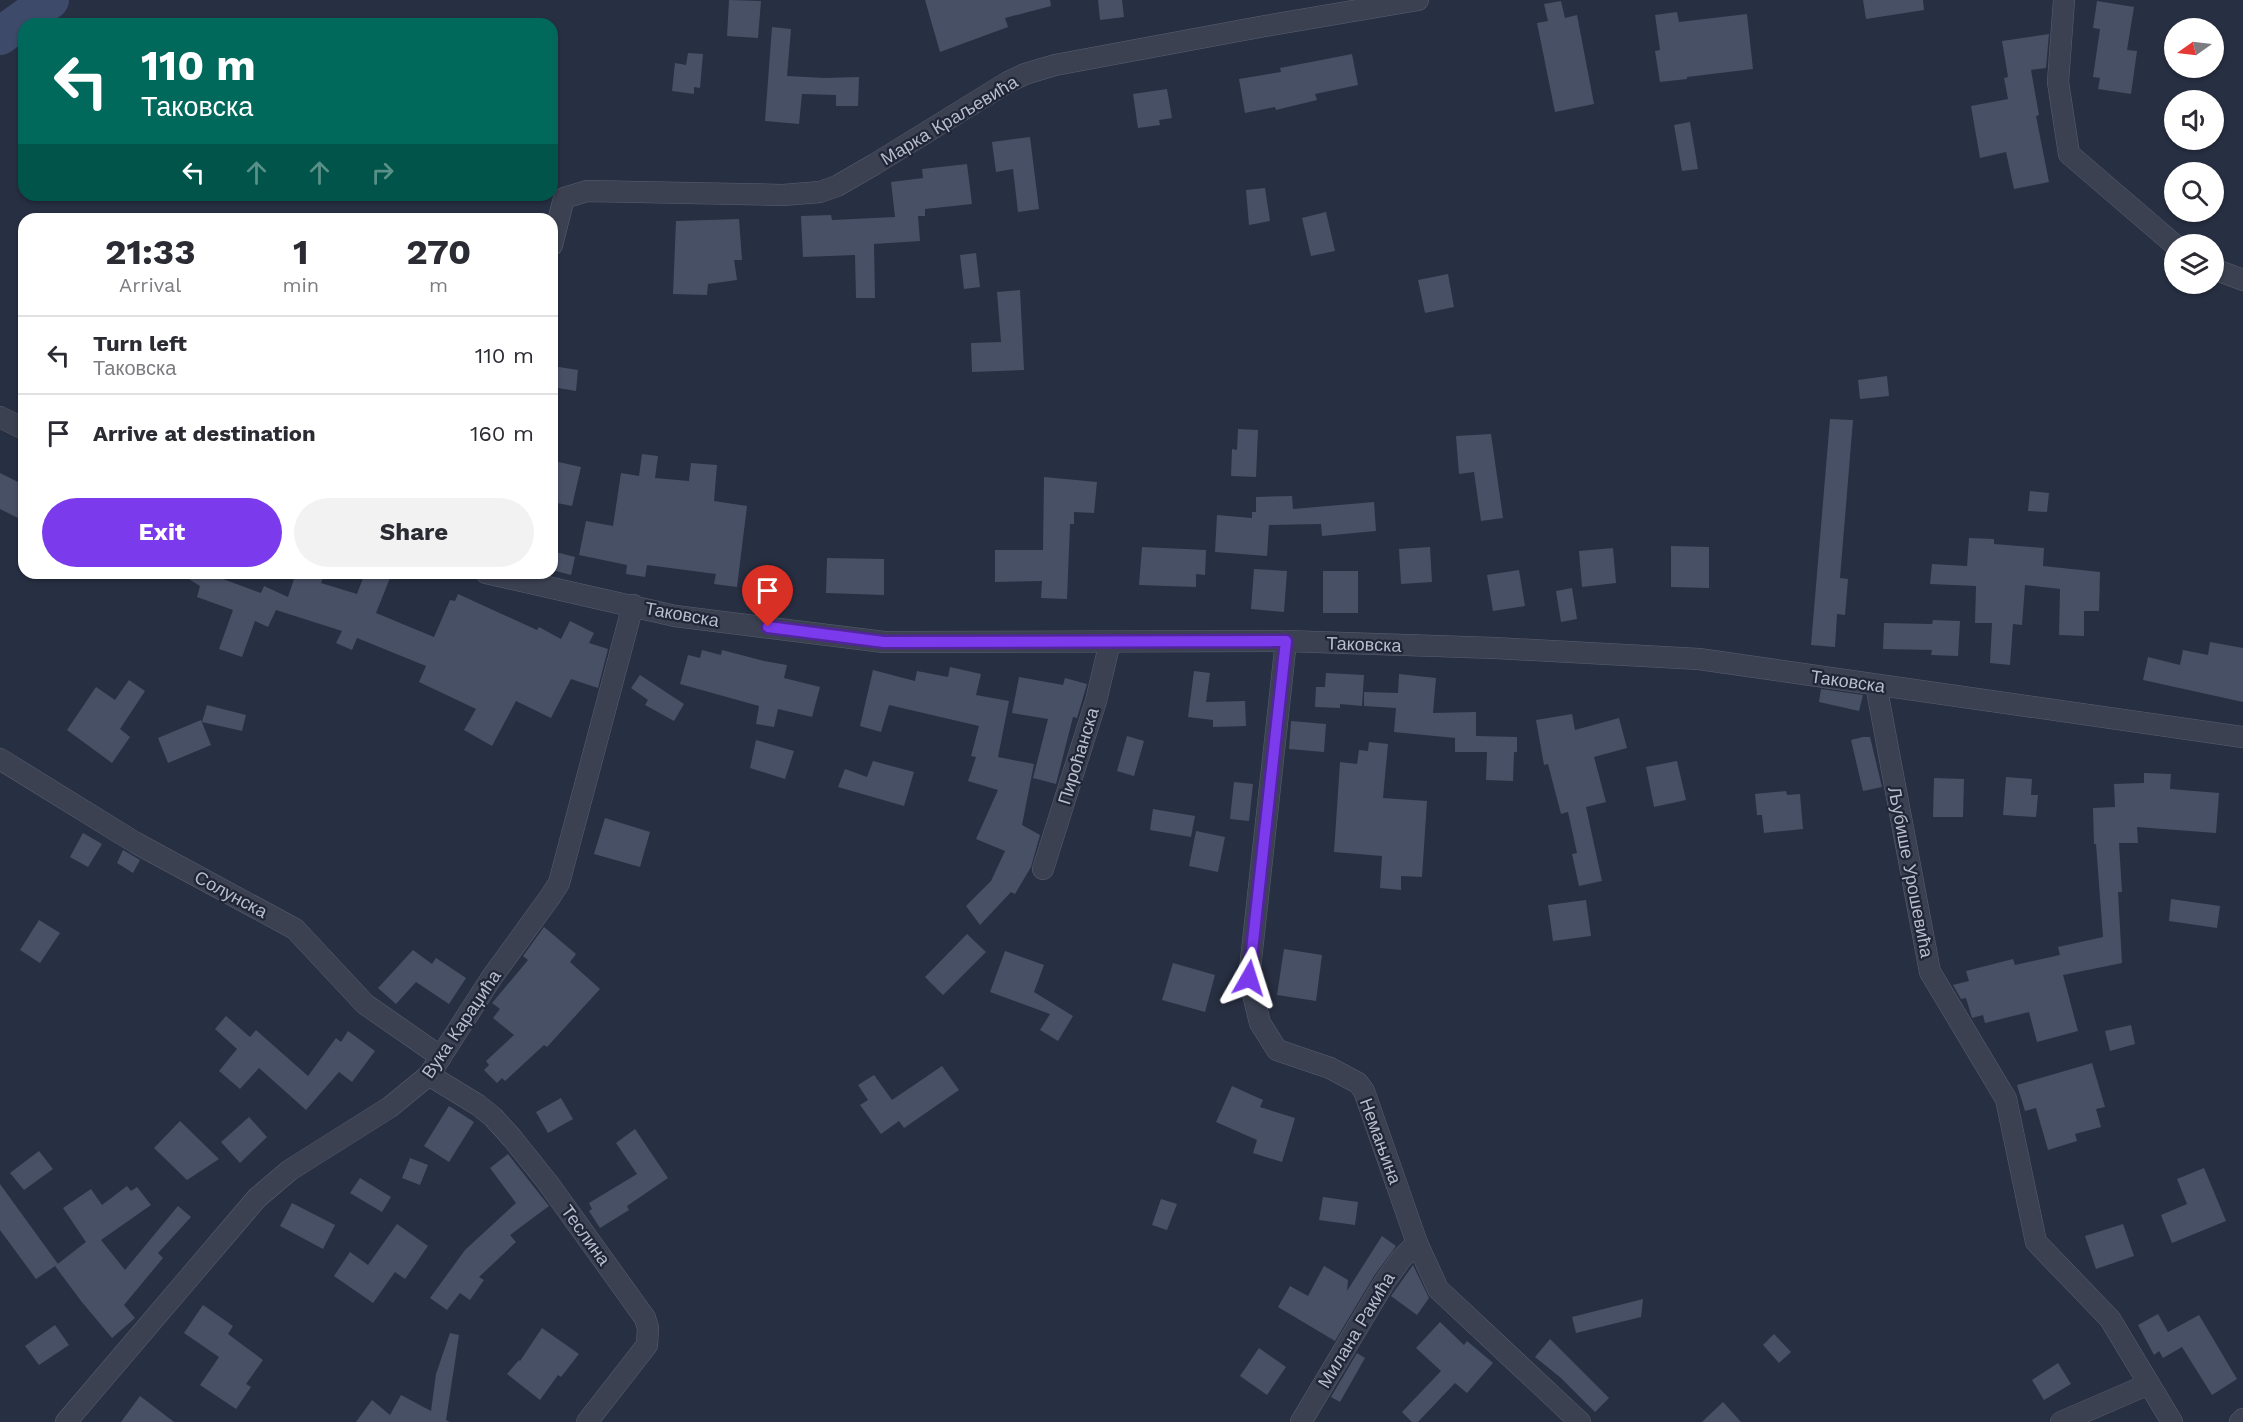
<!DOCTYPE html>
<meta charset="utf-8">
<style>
:root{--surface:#fff;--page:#f2f2f3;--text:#2b2b33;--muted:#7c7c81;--line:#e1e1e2;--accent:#7c3aed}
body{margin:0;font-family:"Work Sans",sans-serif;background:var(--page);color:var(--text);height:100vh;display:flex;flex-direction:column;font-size:22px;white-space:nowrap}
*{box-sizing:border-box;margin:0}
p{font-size:20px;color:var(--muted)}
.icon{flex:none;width:33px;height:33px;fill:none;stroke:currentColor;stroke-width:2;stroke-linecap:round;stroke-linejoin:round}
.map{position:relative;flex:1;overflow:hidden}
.sheet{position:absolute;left:18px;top:213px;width:540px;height:366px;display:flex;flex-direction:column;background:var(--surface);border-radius:18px;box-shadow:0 2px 4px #0004}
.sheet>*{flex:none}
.top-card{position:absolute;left:18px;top:18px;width:540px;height:183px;border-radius:18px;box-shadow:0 2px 4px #0004;background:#00695c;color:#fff;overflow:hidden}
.needle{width:39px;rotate:256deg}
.fabs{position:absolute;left:2164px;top:18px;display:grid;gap:12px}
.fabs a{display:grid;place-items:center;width:60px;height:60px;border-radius:50%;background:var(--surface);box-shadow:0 2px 4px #0004;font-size:30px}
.pin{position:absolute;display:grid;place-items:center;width:51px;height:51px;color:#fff;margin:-62px -26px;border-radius:50% 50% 50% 0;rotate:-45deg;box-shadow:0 0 6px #0007}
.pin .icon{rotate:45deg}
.me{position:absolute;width:66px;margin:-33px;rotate:6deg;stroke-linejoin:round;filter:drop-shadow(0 0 4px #0008)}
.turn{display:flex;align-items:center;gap:21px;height:126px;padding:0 24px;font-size:27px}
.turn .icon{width:78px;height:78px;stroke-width:2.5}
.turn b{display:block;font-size:42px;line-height:51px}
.lanes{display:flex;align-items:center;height:57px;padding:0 24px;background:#0003;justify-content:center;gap:30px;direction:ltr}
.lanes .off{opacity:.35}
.eta{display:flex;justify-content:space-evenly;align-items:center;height:102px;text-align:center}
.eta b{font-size:36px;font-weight:700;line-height:42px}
.action{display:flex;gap:12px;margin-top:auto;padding:12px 24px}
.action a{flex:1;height:69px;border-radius:36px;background:var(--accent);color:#fff;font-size:24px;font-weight:700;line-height:69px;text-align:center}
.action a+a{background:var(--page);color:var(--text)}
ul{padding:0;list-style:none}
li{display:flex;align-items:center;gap:18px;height:78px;padding:0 24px;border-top:2px solid var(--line)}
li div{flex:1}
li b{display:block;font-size:22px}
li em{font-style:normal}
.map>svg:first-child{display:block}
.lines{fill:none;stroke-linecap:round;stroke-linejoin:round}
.river{stroke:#3d4a6a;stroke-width:38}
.building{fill:#485066}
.minor-casing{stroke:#595f6f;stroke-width:22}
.minor{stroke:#3b4151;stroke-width:21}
.route-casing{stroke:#51269a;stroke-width:15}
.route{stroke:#7c3aed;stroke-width:10}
.labels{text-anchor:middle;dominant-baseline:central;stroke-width:4.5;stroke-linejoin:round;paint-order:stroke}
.street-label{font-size:18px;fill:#b8bdcb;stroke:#202637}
</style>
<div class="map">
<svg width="2243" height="1422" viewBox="0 0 2243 1422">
<rect width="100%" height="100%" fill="#272f42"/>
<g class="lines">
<polyline class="river" points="0,36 50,0"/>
</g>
<g class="building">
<polygon points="729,0 761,1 758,38 727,36"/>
<polygon points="925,0 1050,0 1051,6 1005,18 1008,27 940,52"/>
<polygon points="1098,0 1122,0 1124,17 1100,20"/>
<polygon points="1863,0 1923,0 1924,10 1866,19"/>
<polygon points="1561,1 1565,18 1577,15 1594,104 1555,112 1537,23 1548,21 1544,4"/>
<polygon points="2097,1 2134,7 2127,50 2137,51 2131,94 2098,89 2100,78 2093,77 2100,29 2093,28"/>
<polygon points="1677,12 1679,22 1747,14 1753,69 1687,77 1687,79 1660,82 1655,51 1660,50 1655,15"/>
<polygon points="772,27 791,29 787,76 825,78 859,77 858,106 836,106 836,95 802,94 799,124 765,121"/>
<polygon points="2049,34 2046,68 2031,70 2039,115 2036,116 2049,182 2014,189 2006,152 1980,158 1971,106 2008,99 2004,78 2008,77 2002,41"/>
<polygon points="688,53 703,54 700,88 694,87 694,94 672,91 675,63 686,65"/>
<polygon points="1352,54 1358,85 1315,94 1317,100 1276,110 1275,107 1245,113 1239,79 1281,72 1280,68"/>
<polygon points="1167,89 1172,118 1159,120 1160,125 1138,128 1133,94"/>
<polygon points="1690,122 1698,169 1682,171 1674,125"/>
<polygon points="1030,137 1039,209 1018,212 1013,169 996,172 992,142"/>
<polygon points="967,164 972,204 925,209 925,216 918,216 920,241 874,244 875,298 856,298 855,255 803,257 801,216 831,215 832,220 895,217 891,182 923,178 922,169"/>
<polygon points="1265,188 1270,221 1249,225 1246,190"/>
<polygon points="1326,212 1335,251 1311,256 1302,218"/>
<polygon points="739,219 742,260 734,260 737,280 708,284 707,295 673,294 676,221"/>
<polygon points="976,253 980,287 964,289 960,255"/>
<polygon points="1448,274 1454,307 1425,313 1418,280"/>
<polygon points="1020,290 1024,370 972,372 971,343 1001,342 997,292"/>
<polygon points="552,366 578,370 576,391 552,387"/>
<polygon points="1887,376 1889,396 1860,399 1858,380"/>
<polygon points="1830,419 1853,420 1840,578 1848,579 1845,615 1837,614 1835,647 1811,645"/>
<polygon points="1238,429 1258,430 1256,477 1231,476 1232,449 1237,450"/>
<polygon points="1491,434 1503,518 1481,521 1474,472 1459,474 1456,436"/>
<polygon points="642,454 658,456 655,478 689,481 691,463 717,465 714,501 747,506 737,587 714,584 716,574 647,565 645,577 626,574 627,565 579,555 586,521 613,526 621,473 639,476"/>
<polygon points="554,461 581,467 572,506 552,502"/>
<polygon points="0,473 24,485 24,521 0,509"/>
<polygon points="1044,477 1097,482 1094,513 1074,512 1074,524 1070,524 1067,599 1041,598 1042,581 995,582 995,550 1043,550"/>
<polygon points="2030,491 2049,493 2047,512 2028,511"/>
<polygon points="1292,496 1293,509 1374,502 1376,531 1322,536 1321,524 1269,525 1267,556 1215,552 1217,515 1252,518 1252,512 1256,512 1256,497"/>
<polygon points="1969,538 1994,539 1994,544 2044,548 2043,566 2100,572 2099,611 2084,611 2084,636 2059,635 2060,589 2025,585 2022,625 2013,624 2010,665 1990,663 1992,623 1975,623 1976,586 1930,584 1932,564 1967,566"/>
<polygon points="1671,546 1709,547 1709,588 1671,587"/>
<polygon points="1142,547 1206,550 1205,575 1196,574 1196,587 1139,585"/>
<polygon points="1430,547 1432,582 1401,584 1399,549"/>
<polygon points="1613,548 1616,583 1582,587 1579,551"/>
<polygon points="552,551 575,557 571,575 552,570"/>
<polygon points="827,558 884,559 884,595 826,593"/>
<polygon points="1254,569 1287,571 1284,612 1251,609"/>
<polygon points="1519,570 1525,606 1493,611 1487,575"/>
<rect x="1323" y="571" width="35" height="42"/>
<polygon points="179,573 207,573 261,593 264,586 288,597 296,573 307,573 323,578 321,583 357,594 365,573 392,573 376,613 434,637 450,600 455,601 458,594 537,630 539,627 561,639 570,621 594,633 589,643 608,649 598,688 571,679 551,718 516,701 492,746 464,730 476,709 419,682 426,666 357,638 352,650 336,643 342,631 276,610 268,627 255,621 242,657 219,649 233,610 197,597 200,586"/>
<polygon points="1572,588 1577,619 1561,622 1556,591"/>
<polygon points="1933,620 1960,621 1958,656 1931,655 1932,650 1883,649 1884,623 1932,624"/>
<polygon points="2210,642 2243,648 2243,702 2143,680 2148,657 2180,665 2183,650 2208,655"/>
<polygon points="702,650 721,655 722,650 764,661 787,665 784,678 820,687 812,717 778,709 774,727 756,724 759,706 680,684 688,655 700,658"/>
<polygon points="950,667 981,674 976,695 1009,701 998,757 1034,764 1022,825 1040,835 1031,867 1015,894 1011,892 980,925 966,906 991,881 1005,851 976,839 998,790 968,781 976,757 971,756 979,726 889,705 881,732 860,726 873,670 915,681 917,671 948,677"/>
<polygon points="1194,671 1210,673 1206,702 1245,701 1246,726 1213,727 1213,720 1188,717"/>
<polygon points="1326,673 1364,675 1362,706 1340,704 1340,708 1315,707 1316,687 1325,687"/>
<polygon points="1399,674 1436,678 1433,713 1476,712 1476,736 1517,737 1517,752 1514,752 1513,781 1486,780 1487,752 1455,752 1455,738 1394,732 1396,708 1364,706 1364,692 1398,693"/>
<polygon points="640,675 684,704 674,721 645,705 648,700 631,688"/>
<polygon points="1019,677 1063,685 1065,678 1087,684 1077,718 1073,717 1056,784 1033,778 1048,719 1012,713"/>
<polygon points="129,680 145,691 120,729 130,737 112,763 67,730 96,687 115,700"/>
<polygon points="1821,689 1863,695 1859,711 1819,702"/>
<polygon points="207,705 246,715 242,731 202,722"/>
<polygon points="1572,714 1575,730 1619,718 1627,748 1594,757 1606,802 1586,807 1602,881 1579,886 1572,854 1577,853 1568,812 1561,814 1548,764 1544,765 1536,720"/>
<polygon points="201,720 211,745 168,763 158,738"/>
<polygon points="1291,721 1326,724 1324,752 1289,749"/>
<polygon points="1127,736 1144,741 1134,776 1117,771"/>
<polygon points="1863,737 1870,737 1882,787 1863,791 1851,740"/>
<polygon points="756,740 794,751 785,779 750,768"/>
<polygon points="1369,742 1388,744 1383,798 1427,801 1422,877 1401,876 1401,890 1380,888 1382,856 1334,852 1340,762 1357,764 1359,750 1368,751"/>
<polygon points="873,761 914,772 904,806 838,787 845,769 867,777"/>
<polygon points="1677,761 1686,800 1654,807 1646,767"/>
<polygon points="2144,773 2171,774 2170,789 2219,793 2216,833 2137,827 2138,843 2119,843 2122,892 2118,892 2122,963 2063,975 2078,1031 2037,1042 2029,1012 1985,1023 1983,1015 1972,1018 1966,998 1961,999 1953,985 1969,981 1966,971 2013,959 2015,965 2060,955 2058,947 2103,937 2096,844 2094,844 2093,808 2115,807 2114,784 2144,783"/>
<polygon points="2006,777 2032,779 2031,795 2038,795 2036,817 2003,815"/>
<polygon points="1934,778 1964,779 1963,817 1933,817"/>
<polygon points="1234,782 1253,784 1249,821 1230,819"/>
<polygon points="1786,791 1787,795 1800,794 1803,829 1764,833 1762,815 1757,815 1755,794"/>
<polygon points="1153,809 1195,816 1191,837 1150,830"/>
<polygon points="605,818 650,832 640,867 594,854"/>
<polygon points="1196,831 1225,837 1218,872 1189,866"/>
<polygon points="83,833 102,844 88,867 70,857"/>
<polygon points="123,850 140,860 133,873 117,863"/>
<polygon points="2171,899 2220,906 2217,928 2169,921"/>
<polygon points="1586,900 1591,936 1553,941 1548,905"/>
<polygon points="39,920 60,933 40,963 20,950"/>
<polygon points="544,927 576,954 570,962 600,989 547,1047 544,1045 505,1081 502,1078 497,1083 484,1070 489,1065 486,1061 514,1035 493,1018 500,1009 492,1003 528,960 523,956"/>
<polygon points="967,934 986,952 943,995 925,977"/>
<polygon points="1284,949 1322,955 1316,1001 1277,995"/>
<polygon points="413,950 432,964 436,958 466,978 449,1004 416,982 396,1004 378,988"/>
<polygon points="1005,951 1044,965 1034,992 1073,1016 1058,1041 1040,1030 1050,1014 990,992"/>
<polygon points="1173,963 1215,975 1205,1012 1162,1000"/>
<polygon points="226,1016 250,1037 256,1030 308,1076 336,1038 341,1042 348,1031 375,1051 352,1082 339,1072 306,1110 259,1068 240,1089 219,1071 237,1049 215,1029"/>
<polygon points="2131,1025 2135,1044 2110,1051 2105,1031"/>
<polygon points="2092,1063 2105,1107 2096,1109 2101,1127 2075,1134 2077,1141 2048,1150 2036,1108 2025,1111 2017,1085"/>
<polygon points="942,1066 959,1090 904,1128 899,1121 881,1134 860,1105 868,1100 858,1085 874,1075 892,1100"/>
<polygon points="1232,1086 1263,1100 1260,1107 1295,1118 1282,1162 1253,1153 1257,1140 1216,1122"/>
<polygon points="561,1098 573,1119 548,1133 536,1112"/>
<polygon points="449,1106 474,1122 449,1162 424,1146"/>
<polygon points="249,1117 267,1137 240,1163 221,1142"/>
<polygon points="180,1121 219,1159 187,1180 154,1148"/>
<polygon points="635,1129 668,1178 627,1206 629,1210 600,1228 589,1211 592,1209 589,1203 637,1174 616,1143"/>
<polygon points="39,1151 53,1169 24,1190 10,1173"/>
<polygon points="508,1154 549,1206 510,1235 516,1242 479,1277 484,1280 470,1300 460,1293 447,1310 430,1298 465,1250 516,1203 490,1168"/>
<polygon points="410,1158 428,1165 420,1185 402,1178"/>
<polygon points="2204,1168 2226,1221 2172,1243 2161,1215 2187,1204 2177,1179"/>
<polygon points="360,1178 391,1197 382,1212 350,1193"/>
<polygon points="0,1184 58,1264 36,1279 0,1230"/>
<polygon points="127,1186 131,1191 137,1187 151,1205 101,1240 125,1270 178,1206 191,1217 158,1253 163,1258 124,1305 135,1318 112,1338 81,1301 55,1266 86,1242 63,1208 91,1189 102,1205"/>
<polygon points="1323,1197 1358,1202 1355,1225 1319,1220"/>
<polygon points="1161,1199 1177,1204 1167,1230 1152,1225"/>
<polygon points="292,1203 335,1225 323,1249 280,1226"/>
<polygon points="397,1224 428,1246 405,1279 395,1272 373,1303 334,1276 350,1252 368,1265"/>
<polygon points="2123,1224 2134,1256 2096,1269 2085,1236"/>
<polygon points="1382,1236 1396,1246 1374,1276 1335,1341 1278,1307 1290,1286 1308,1296 1324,1266 1348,1280 1347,1291"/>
<polygon points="1413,1265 1429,1298 1417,1315 1391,1296"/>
<polygon points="1643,1299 1641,1317 1576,1333 1572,1317"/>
<polygon points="203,1305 233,1326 228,1334 263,1360 246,1384 251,1387 236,1409 200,1385 219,1357 184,1333"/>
<polygon points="2158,1314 2168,1332 2199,1315 2237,1379 2212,1395 2182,1347 2163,1358 2159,1351 2154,1355 2138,1325"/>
<polygon points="1440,1322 1464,1345 1467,1341 1493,1363 1467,1393 1455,1383 1418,1422 1412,1422 1402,1412 1441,1371 1416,1348"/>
<polygon points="55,1325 69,1345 39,1365 25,1346"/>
<polygon points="542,1328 579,1354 561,1377 558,1375 540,1400 507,1374 519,1360 520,1361"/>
<polygon points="450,1333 459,1335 446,1420 450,1422 356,1422 372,1400 390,1415 401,1395 431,1411 436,1374"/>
<polygon points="1774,1334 1791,1352 1779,1363 1763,1345"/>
<polygon points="1550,1339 1609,1398 1595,1412 1561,1378 1535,1357"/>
<polygon points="1259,1348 1286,1367 1267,1395 1240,1376"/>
<polygon points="1357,1353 1365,1358 1340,1402 1331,1397"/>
<polygon points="2058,1363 2071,1384 2044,1400 2032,1380"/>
<polygon points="140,1396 174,1422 121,1422"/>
<polygon points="1723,1402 1741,1422 1702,1422"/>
</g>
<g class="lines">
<defs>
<g id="minor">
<polyline points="2064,0 2058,82 2069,154 2175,245"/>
<polyline points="552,245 564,198 587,191 783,195 820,192 837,186 875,164 1008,82 1025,74 1055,65 1265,26 1418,0"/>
<polyline points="2214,269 2243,280"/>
<polyline points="0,417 24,429"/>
<polyline points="486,573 675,616 884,642 1286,641 1495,648 1699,659 2243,737"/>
<polyline points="1286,641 1249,978 1260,1023 1277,1050 1330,1068 1358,1083 1364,1091 1417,1243 1438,1289 1580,1422"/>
<polyline points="1876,685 1930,972 2006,1099 2036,1242 2110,1319 2172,1422"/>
<polyline points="0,759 136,843 295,929 365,1004 441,1057"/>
<polyline points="1043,869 1096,701 1110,642"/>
<polyline points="429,1075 478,1105 493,1117 512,1138 548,1183 645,1318 648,1328 647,1345 587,1422"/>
<polyline points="66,1422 257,1198 290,1170 390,1107 429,1075 492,977 550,897 559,883 633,605"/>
<polyline points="1301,1422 1384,1283 1401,1259 1417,1243"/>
<polyline points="2061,1422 2149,1384"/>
<polyline points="2240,1422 2243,1419"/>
</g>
</defs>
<use href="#minor" class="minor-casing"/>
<use href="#minor" class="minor"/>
</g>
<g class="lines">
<defs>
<polyline id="route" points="768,627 884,642 1286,641 1249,978"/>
</defs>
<use href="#route" class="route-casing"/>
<use href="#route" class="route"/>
</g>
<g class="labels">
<g class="street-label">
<text transform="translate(949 120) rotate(-31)">Марка Краљевића</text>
<text transform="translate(682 614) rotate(10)">Таковска</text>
<text transform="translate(1364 644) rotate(2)">Таковска</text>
<text transform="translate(1848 681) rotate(8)">Таковска</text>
<text transform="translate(1078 756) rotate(-73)">Пироћанска</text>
<text transform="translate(1911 872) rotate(79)">Љубише Урошевића</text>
<text transform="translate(231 894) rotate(28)">Солунска</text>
<text transform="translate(461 1024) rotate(-56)">Вука Караџића</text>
<text transform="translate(1381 1141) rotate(70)">Немањина</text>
<text transform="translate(586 1235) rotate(54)">Теслина</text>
<text transform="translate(1356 1330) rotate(-59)">Милана Ракића</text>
</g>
</g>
</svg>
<div class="fabs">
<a><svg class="needle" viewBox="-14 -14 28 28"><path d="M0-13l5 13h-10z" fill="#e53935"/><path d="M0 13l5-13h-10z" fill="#7c7c81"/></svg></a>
<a><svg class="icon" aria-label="sound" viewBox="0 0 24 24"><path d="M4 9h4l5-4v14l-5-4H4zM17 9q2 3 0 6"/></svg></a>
<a><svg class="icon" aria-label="search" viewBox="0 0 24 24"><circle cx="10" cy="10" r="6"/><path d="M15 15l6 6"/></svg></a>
<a><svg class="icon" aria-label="layers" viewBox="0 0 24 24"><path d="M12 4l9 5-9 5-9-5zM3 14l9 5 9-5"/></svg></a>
</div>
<div class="pin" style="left:768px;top:627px;background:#d93025"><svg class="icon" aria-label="arrive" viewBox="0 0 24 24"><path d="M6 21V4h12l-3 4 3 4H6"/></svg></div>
<svg class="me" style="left:1249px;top:978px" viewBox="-20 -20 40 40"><path d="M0-17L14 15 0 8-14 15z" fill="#7c3aed" stroke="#fff" stroke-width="4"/></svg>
<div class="top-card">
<div class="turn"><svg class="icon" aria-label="left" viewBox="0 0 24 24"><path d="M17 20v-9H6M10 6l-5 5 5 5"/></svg><div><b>110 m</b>Таковска</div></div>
<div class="lanes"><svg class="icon" aria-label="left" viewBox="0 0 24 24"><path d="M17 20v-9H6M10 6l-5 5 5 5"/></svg><svg class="icon off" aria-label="ahead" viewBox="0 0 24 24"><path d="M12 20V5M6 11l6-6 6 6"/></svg><svg class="icon off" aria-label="ahead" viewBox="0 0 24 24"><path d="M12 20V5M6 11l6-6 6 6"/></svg><svg class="icon off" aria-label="right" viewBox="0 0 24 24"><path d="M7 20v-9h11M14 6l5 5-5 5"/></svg></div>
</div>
<section class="sheet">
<div class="eta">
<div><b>21:33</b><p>Arrival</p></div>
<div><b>1</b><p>min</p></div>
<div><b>270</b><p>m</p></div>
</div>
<ul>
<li><svg class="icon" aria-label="left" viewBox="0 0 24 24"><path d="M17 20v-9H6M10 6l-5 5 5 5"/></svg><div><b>Turn left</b><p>Таковска</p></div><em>110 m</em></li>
<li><svg class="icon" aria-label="arrive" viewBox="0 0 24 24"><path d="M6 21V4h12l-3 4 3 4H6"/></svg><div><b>Arrive at destination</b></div><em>160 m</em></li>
</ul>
<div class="action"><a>Exit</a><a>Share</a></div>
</section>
</div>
